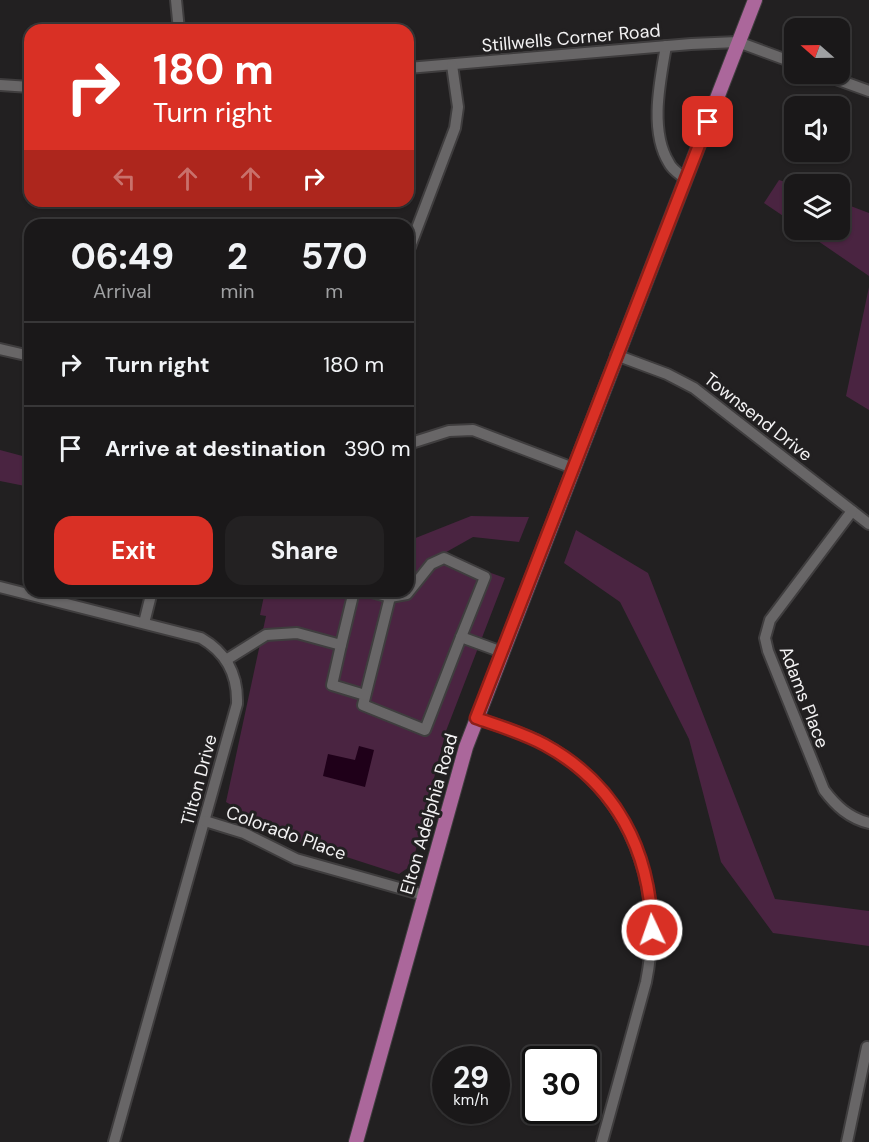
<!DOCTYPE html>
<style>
:root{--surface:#1a1819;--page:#232122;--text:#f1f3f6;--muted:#9fa0a2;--line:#383738;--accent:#d93025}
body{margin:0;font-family:"DM Sans",sans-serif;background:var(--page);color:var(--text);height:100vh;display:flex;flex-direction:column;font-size:22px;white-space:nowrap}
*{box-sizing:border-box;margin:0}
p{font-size:20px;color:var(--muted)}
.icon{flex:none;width:33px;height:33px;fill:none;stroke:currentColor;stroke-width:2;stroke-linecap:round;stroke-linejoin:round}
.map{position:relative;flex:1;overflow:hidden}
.drawer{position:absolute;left:24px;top:219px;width:390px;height:378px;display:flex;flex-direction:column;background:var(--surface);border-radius:18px;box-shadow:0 2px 4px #0004,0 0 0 2px var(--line)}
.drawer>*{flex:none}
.banner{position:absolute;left:24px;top:24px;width:390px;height:183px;border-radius:18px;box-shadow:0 2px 4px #0004,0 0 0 2px var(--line);background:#d93025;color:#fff;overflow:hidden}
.needle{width:39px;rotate:290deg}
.controls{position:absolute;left:784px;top:18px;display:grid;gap:12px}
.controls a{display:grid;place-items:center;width:66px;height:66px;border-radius:12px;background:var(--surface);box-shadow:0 2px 4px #0004,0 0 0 2px var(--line);font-size:30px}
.speed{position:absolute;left:432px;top:1046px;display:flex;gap:12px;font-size:30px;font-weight:700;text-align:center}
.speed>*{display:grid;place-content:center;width:78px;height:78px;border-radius:50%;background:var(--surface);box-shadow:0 2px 4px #0004,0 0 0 2px var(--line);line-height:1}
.speed small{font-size:15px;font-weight:400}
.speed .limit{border:3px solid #111;border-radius:9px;background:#fff;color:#111}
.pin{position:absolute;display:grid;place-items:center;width:51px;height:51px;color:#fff;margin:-26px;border-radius:12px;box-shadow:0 3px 9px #0006}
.me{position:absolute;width:66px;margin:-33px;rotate:357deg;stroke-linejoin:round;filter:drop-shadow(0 0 4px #0008)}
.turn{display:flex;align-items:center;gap:21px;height:126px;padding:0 30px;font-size:27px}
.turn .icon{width:78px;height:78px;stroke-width:2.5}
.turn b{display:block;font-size:42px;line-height:51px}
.lanes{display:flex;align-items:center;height:57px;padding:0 30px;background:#0003;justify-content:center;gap:30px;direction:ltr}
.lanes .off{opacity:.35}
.eta{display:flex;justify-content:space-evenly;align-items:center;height:102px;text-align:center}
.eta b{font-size:36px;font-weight:700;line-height:42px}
.action{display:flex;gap:12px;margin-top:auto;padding:12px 30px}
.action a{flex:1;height:69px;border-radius:18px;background:var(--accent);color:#fff;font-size:24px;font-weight:700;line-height:69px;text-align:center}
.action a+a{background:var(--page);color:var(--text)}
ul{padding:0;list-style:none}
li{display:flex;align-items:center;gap:18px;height:84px;padding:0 30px;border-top:2px solid var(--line)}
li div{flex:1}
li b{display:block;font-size:22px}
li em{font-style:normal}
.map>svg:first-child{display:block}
.green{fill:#4a2441}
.water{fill:#1f0019}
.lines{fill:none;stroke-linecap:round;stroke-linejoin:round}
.minor-casing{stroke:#3f3d3e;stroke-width:14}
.major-casing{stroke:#3f3d3e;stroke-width:16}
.minor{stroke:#686667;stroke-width:10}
.major{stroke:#ab679b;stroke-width:14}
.route-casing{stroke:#8d1f18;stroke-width:15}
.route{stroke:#d93025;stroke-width:10}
.labels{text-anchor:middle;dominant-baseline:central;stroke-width:6;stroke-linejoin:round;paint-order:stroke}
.street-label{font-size:18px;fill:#f3f2f3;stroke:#222021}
</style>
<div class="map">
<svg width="869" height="1142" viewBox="0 0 869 1142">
<rect width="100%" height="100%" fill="#222021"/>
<g class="green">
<polygon points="779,180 795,185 795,224 764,203"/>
<polygon points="840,202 869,213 869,276 802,230 840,230"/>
<polygon points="869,287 869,410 846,396"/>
<polygon points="0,450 30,458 30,487 0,481"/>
<polygon points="471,516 529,517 519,542 473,537 441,555 505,578 446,731 412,865 399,874 291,839 226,802 266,616 260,615 265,591 408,591 408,541"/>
<polygon points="576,530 648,573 775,899 869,911 869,946 773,933 721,862 689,739 620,602 564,563"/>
</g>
<polygon class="water" points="359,746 374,750 365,787 323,776 328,754 355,760"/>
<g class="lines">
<defs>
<g id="minor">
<polyline points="176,0 179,30"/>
<path d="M666,46C660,81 649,131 669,163C672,170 681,175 686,179"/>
<polyline points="408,68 691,44 738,42 795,63"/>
<polyline points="822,74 869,91"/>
<polyline points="0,85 30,87"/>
<polyline points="408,252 455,128 458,107 452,65"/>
<polyline points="0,349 30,356"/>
<polyline points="616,355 667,374 694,388 869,524"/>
<polyline points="408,444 449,431 473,430 573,468"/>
<path d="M852,511L770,620L765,638L768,651L824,790C836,806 849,818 869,823"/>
<path d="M0,587L201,638C227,653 238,675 237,704L114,1142"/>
<polyline points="368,591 390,597 363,705 425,730 461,637 502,652"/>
<polyline points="390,597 407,594 431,564 444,558 485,577 461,637"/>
<polyline points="144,623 152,591"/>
<polyline points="341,645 332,685 365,695"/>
<polyline points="226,660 266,635 297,633 341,645 354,591"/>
<path d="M476,718C499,726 523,733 544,744C632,793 665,887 646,982L602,1142"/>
<polyline points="205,821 244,833 296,859 424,895"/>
<polyline points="847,1142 867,1047"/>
</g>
<polyline id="major" points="356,1142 466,747 755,0"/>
</defs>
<use href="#minor" class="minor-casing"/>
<use href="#major" class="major-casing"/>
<use href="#minor" class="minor"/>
<use href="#major" class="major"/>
</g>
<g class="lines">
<defs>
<path id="route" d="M652,930C650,850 616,784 545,745C523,733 499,726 476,718L708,122"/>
</defs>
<use href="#route" class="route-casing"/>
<use href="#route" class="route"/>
</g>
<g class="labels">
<g class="street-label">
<text transform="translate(571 38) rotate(-5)">Stillwells Corner Road</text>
<text transform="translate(758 417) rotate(38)">Townsend Drive</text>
<text transform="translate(804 697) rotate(69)">Adams Place</text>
<text transform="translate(199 780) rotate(-75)">Tilton Drive</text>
<text transform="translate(429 814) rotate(-74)">Elton Adelphia Road</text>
<text transform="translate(286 833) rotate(20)">Colorado Place</text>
</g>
</g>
</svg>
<div class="controls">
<a><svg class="needle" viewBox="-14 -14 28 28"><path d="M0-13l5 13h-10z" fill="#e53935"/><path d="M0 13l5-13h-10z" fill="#9fa0a2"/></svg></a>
<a><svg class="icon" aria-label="sound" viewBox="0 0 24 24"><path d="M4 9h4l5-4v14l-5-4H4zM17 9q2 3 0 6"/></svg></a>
<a><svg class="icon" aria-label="layers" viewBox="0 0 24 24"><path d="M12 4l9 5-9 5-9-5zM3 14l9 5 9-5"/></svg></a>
</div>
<div class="speed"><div>29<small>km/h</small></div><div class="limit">30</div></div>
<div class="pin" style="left:708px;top:122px;background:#d93025"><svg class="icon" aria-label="arrive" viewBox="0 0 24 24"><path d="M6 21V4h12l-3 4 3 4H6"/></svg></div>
<svg class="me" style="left:652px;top:930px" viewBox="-20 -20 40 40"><circle r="17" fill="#d93025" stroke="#fff" stroke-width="3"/><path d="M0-11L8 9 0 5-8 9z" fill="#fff"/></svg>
<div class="banner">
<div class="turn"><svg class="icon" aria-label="right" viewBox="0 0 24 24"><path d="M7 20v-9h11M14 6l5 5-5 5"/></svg><div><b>180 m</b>Turn right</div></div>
<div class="lanes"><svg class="icon off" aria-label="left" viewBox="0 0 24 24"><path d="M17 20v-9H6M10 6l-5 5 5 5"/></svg><svg class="icon off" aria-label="ahead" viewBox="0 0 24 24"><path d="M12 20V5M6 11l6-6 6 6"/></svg><svg class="icon off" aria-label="ahead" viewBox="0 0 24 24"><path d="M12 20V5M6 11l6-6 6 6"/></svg><svg class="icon" aria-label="right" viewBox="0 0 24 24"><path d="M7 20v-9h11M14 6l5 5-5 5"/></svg></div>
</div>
<section class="drawer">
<div class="eta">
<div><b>06:49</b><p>Arrival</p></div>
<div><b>2</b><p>min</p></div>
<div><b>570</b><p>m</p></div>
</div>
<ul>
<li><svg class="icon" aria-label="right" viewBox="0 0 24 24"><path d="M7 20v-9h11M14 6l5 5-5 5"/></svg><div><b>Turn right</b></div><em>180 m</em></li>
<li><svg class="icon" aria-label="arrive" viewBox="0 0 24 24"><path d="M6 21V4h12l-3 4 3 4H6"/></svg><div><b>Arrive at destination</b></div><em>390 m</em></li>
</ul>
<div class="action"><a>Exit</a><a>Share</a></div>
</section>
</div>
